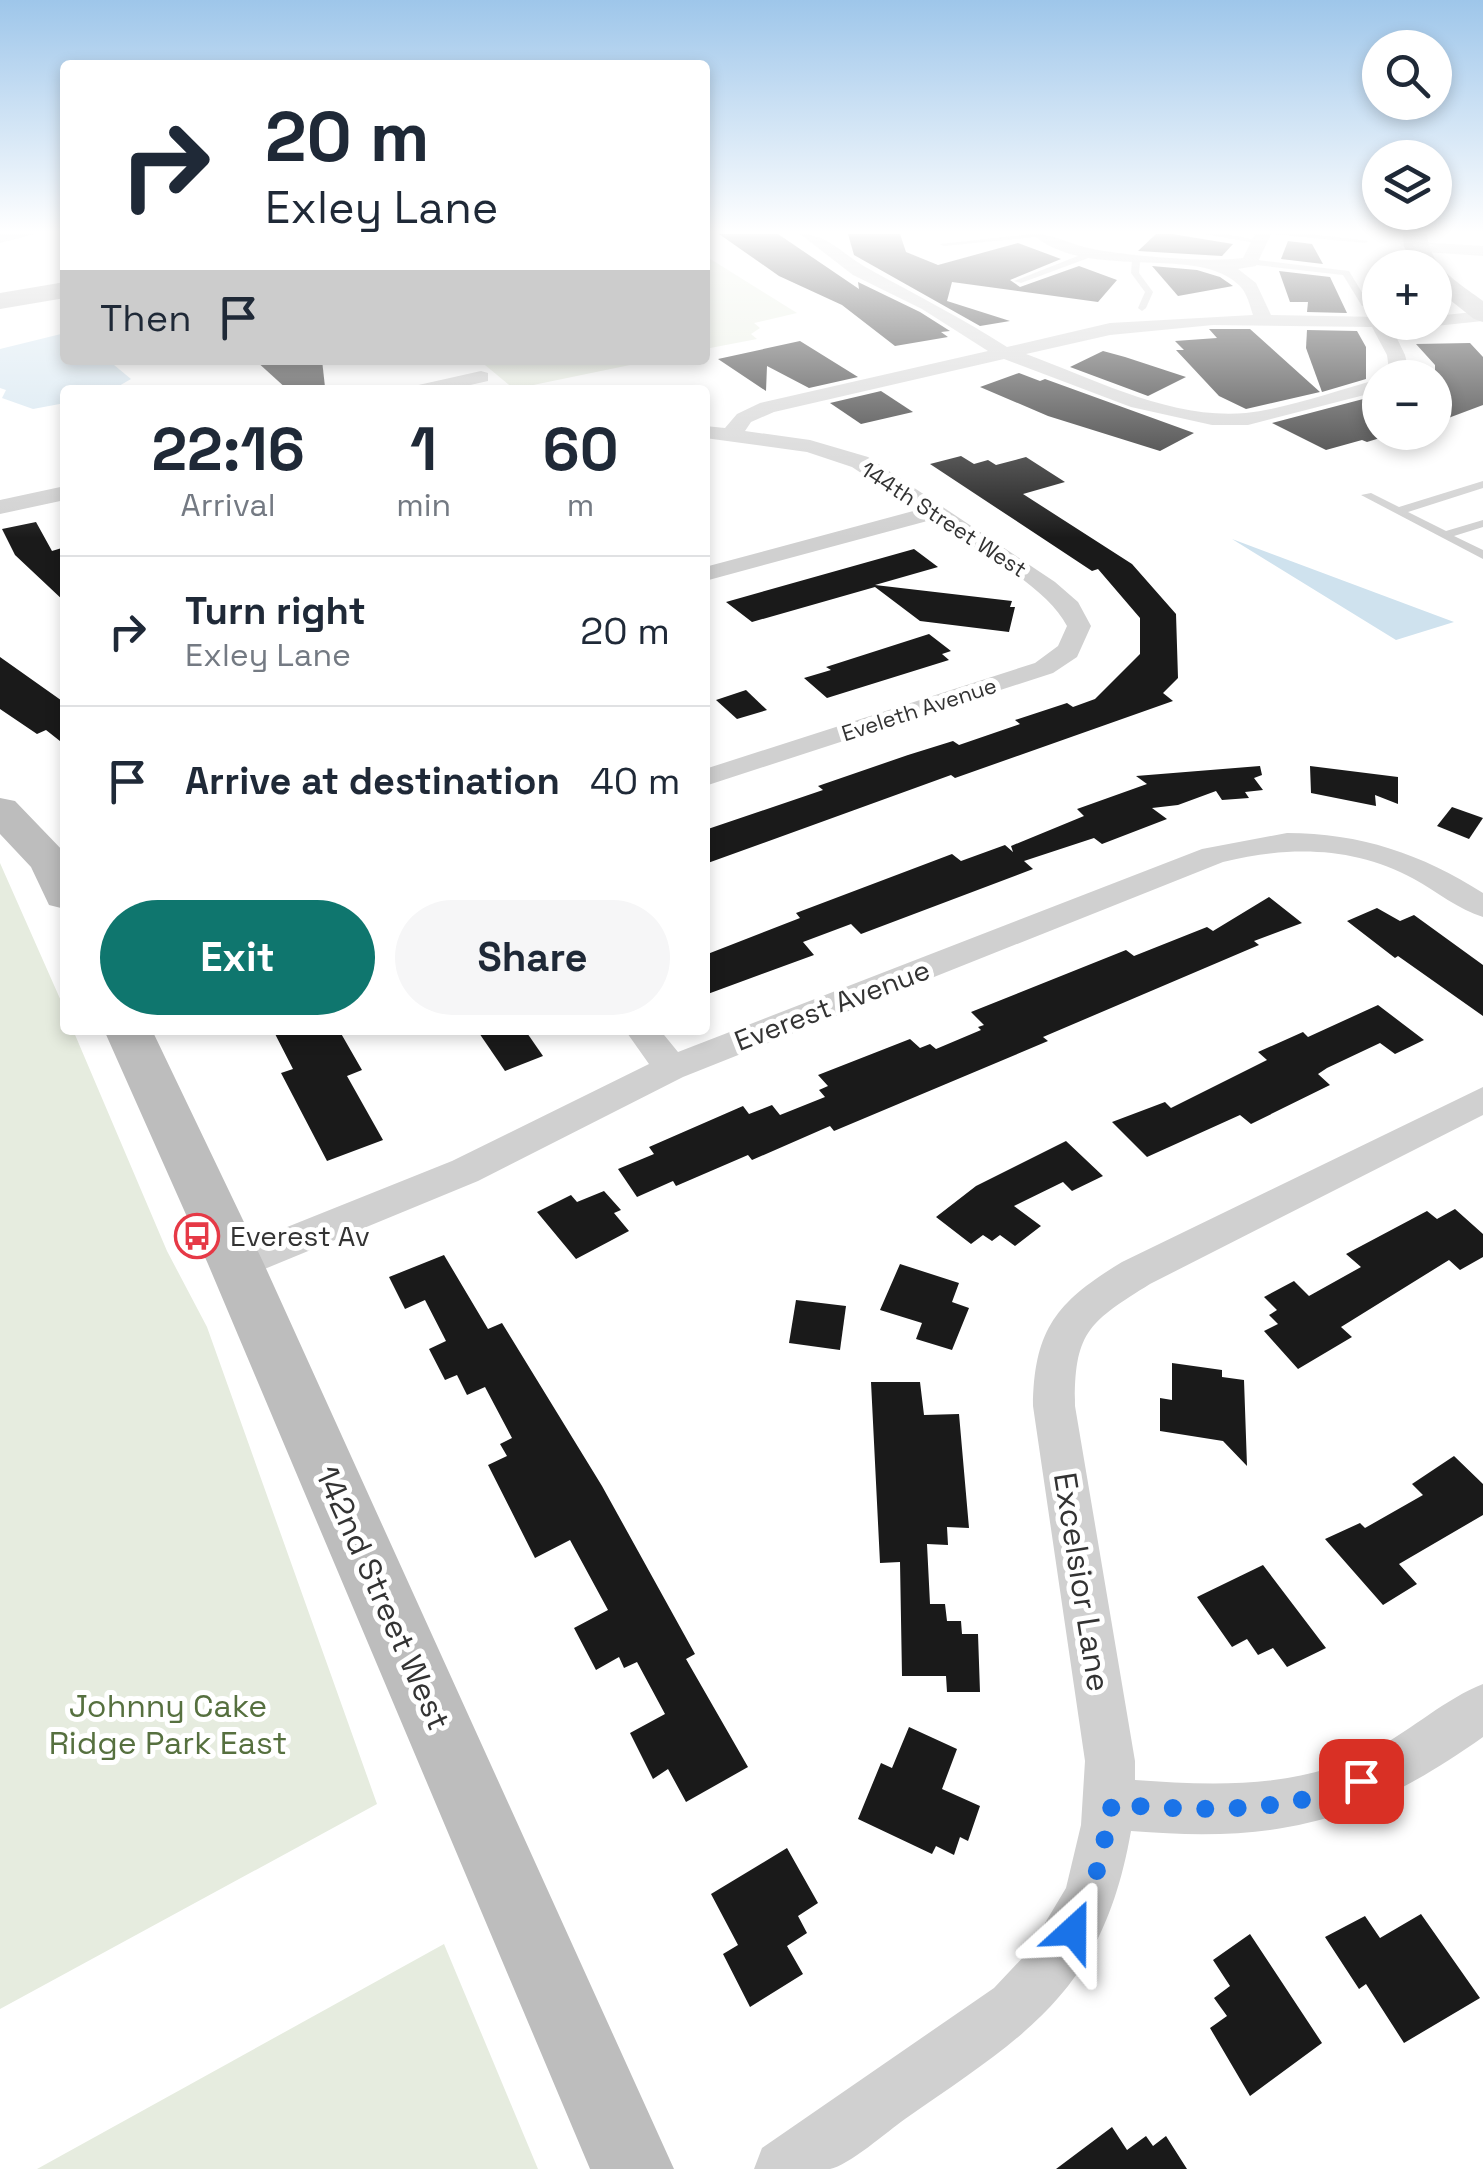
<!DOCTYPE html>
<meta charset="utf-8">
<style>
:root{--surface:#fff;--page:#f6f6f7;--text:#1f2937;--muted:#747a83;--line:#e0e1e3;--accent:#0f766e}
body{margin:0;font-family:"Space Grotesk",sans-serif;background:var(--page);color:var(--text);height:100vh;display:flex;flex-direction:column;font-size:38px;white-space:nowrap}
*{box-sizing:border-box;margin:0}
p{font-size:32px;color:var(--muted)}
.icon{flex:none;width:55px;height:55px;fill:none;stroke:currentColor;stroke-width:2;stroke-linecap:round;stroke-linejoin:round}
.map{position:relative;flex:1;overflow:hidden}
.details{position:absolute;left:60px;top:385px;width:650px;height:650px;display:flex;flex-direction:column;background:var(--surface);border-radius:10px;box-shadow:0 5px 15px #0003}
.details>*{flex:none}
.guide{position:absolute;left:60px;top:60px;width:650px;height:305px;border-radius:10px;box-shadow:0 5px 15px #0003;background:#fff;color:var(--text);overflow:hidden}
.controls{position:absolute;left:1362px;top:30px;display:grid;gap:20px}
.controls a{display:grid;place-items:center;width:90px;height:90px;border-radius:50%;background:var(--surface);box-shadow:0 5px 15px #0003;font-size:50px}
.pin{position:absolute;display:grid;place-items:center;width:85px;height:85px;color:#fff;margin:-42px;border-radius:20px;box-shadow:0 5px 15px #0006}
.me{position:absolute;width:110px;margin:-55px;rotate:24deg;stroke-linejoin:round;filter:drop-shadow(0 0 8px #0008)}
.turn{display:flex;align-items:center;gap:35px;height:210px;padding:0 40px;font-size:45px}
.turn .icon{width:130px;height:130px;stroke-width:2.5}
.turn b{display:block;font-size:70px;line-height:85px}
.then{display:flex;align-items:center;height:95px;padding:0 40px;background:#0003;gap:20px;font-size:38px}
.eta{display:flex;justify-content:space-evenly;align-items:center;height:170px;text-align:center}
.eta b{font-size:60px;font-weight:700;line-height:70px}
.action{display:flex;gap:20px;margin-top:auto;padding:20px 40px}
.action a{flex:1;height:115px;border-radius:60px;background:var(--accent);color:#fff;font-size:40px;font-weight:700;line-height:115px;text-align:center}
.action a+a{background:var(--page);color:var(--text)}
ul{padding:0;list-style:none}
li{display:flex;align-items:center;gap:30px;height:150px;padding:0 40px;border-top:2px solid var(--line)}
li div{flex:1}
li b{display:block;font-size:38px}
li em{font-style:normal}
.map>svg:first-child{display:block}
.green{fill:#e6ecdf}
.water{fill:#cfe2ee}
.building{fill:#1a1a1a}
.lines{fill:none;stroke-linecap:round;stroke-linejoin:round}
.lane{fill:#d0d0d0;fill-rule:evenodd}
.street{fill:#d0d0d0;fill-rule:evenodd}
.secondary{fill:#bdbdbd;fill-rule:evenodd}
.route{stroke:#1a73e8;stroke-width:18;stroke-dasharray:0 32.4}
.labels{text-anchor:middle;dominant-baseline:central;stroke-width:10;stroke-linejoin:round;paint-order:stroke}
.far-street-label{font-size:22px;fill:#333;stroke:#fff}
.street-label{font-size:28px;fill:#333;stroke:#fff}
.poi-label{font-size:28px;fill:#333;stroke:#fff;text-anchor:start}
.near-street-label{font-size:32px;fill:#333;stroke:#fff}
.near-park-label{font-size:32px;fill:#56703f;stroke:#fff}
</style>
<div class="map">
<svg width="1483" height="2169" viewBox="0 0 1483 2169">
<rect width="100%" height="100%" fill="#fff"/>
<g class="green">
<polygon points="705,256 712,260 797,313 754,323 760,328 751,334 757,339 705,349"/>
<polygon points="479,360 654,360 514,389"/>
<polygon points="0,863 65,1010 65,1030 73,1030 167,1251 207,1327 377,1804 0,2009"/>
<polygon points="444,1944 538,2169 37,2169"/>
</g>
<g class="water">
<polygon points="61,334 65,337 65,360 108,360 131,379 112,390 65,390 65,403 33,409 2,398 6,390 0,388 0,349"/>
<polygon points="1232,539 1454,622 1396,640"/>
</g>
<g class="building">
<polygon points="719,234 778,234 859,289 858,282 920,312 950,331 941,332 948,337 895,346 842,305 779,276"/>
<polygon points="848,234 900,234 906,252 938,265 1018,243 1061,259 1010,280 1020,287 1079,266 1117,280 1098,302 952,282 947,301 1010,321 980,326 854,255"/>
<polygon points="1156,234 1172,234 1233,244 1222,256 1138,251"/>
<polygon points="1288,241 1312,244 1323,264 1281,259"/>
<polygon points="1152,266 1197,270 1220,277 1233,286 1178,296"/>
<polygon points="1279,271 1330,277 1347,313 1307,312 1308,302 1290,302"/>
<polygon points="1209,329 1250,329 1320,392 1246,409 1219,396 1176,350 1184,350 1175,341 1217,338"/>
<polygon points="1307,330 1357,331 1366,347 1366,379 1322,392 1306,348"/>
<polygon points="800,341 858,377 809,388 767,366 766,391 718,359"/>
<polygon points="1470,343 1483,357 1483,405 1435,423 1435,365 1416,344"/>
<polygon points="1103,351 1125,357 1186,377 1148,396 1070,367"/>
<polygon points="255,360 322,360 325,387 288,390"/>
<polygon points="1019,373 1040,381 1045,379 1194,433 1160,451 1048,416 980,387"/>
<polygon points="881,391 913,412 861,424 830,403"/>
<polygon points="1367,398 1367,406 1380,412 1380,438 1367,442 1362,440 1326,450 1272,423"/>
<polygon points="961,456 974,464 988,460 996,465 1026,457 1065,482 1023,494 1132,564 1176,614 1178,678 1163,693 1173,701 955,778 951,775 705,864 705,830 823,790 818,786 908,755 953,741 959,745 1020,724 1015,720 1067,703 1073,707 1095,699 1140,654 1140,618 1098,569 1092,571 930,464"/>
<polygon points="36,522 52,551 65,547 65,602 15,555 2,529"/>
<polygon points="914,549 938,567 875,585 1012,601 1010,607 1015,607 1009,632 920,621 875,587 752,622 726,602"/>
<polygon points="929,634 951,651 942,654 949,660 827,698 804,678 831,670 826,667"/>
<polygon points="0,657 65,703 65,745 46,730 37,734 0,709"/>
<polygon points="746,690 767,710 737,719 716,700"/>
<polygon points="1260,766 1262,775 1254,778 1263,790 1245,792 1249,798 1222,800 1216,791 1178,805 1152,808 1167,819 1102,844 1094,838 1024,861 1033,869 861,934 851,924 803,942 814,955 705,995 705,955 800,918 796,913 952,854 961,861 1005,845 1013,852 1011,846 1084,816 1077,809 1147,784 1136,776"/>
<polygon points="1310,766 1398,777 1398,804 1375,795 1376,806 1311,793"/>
<polygon points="1452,807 1483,818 1469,839 1437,826"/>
<polygon points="1269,897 1302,923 1254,941 1259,945 1043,1037 1048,1041 1015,1055 834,1131 830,1126 752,1160 748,1155 676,1186 673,1181 637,1197 618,1169 654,1154 649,1147 743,1106 749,1114 772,1105 780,1115 825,1097 819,1090 828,1086 818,1075 910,1039 920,1048 930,1044 936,1049 981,1030 978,1027 984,1025 971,1012 1126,950 1134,956 1207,927 1213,931"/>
<polygon points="1377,908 1400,921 1414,915 1483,965 1483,1016 1398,956 1395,958 1347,921"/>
<polygon points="1378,1005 1424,1040 1395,1054 1380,1043 1327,1068 1318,1074 1330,1085 1251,1124 1240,1115 1147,1157 1112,1122 1165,1102 1171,1108 1267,1060 1258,1052 1303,1032 1308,1037"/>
<polygon points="273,1030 339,1030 362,1070 347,1076 383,1140 327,1161 281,1073 293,1069"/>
<polygon points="477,1030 525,1030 543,1056 505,1071"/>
<polygon points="1066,1141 1103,1176 1072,1191 1063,1182 1014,1206 1041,1226 1015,1246 1000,1235 992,1241 983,1235 971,1244 936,1217 976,1186"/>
<polygon points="604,1191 621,1210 614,1213 629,1231 576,1259 537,1212 571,1195 577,1202"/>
<polygon points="1455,1209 1483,1234 1483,1257 1460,1270 1449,1260 1341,1327 1352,1337 1298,1369 1264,1331 1278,1324 1269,1315 1277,1310 1264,1297 1294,1281 1309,1296 1361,1267 1346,1254 1427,1211 1437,1219"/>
<polygon points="444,1255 488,1329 502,1323 602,1486 695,1654 686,1659 748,1767 686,1802 668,1769 653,1779 630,1733 665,1714 637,1662 624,1668 619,1657 596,1670 574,1628 608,1610 570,1540 535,1558 488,1465 507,1456 500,1444 512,1438 485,1387 467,1395 457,1375 445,1380 429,1349 446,1341 425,1300 405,1309 389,1277"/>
<polygon points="900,1264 959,1283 952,1302 969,1308 952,1350 916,1339 922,1323 880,1310"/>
<polygon points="796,1300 846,1306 840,1350 789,1343"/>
<polygon points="1172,1363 1222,1370 1222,1377 1244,1380 1247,1466 1223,1441 1160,1431 1160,1398 1172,1400"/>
<polygon points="871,1382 920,1382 924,1415 959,1414 969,1528 947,1527 948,1545 927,1544 930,1604 945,1604 947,1621 961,1621 962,1634 978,1634 980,1692 947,1692 946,1676 902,1676 900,1562 880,1563"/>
<polygon points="1454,1456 1483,1484 1483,1515 1399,1564 1417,1584 1383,1605 1325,1539 1360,1523 1365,1528 1423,1495 1412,1484"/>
<polygon points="1263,1565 1326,1648 1287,1667 1273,1648 1258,1655 1247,1639 1232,1647 1197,1597"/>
<polygon points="909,1727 957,1749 942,1789 980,1806 968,1841 960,1837 954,1855 936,1846 932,1854 858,1819 881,1763 892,1768"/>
<polygon points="787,1848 818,1903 798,1916 807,1933 787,1946 803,1974 750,2007 723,1954 738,1945 711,1894"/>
<polygon points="1421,1914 1480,1998 1404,2043 1366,1984 1359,1989 1325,1937 1365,1916 1380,1938"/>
<polygon points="1250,1934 1322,2043 1250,2096 1210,2028 1227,2016 1214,1998 1230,1986 1213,1960"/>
<polygon points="1112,2127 1127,2150 1146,2136 1153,2146 1166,2136 1187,2169 1056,2169"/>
</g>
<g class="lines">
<g class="lane">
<polygon points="1033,234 1046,236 944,246 940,244"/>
<polygon points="1203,234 1226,234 1266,242 1262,244"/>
<polygon points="1271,234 1310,234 1369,241 1365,243"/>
<polygon points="1088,252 1091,257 1021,283 1014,281"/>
<polygon points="1136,258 1140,261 1139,273 1153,292 1146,308 1142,311 1138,308 1145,292 1131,273 1132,261"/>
<polygon points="1250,259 1349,271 1369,304 1362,306 1343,275 1247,264"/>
<polygon points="1483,481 1483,488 1408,512 1446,531 1483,520 1483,527 1454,536 1483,550 1483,559 1361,495 1371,493 1399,507"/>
</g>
<g class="street">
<polygon points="0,234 35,234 0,243"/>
<path d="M800,234C829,234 844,256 869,269C916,295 962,318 1007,347L1110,323L1253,315C1250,306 1247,293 1240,286C1199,243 1087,283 1032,234C1055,234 1071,245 1093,249C1130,256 1208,263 1243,258L1255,234H1271L1256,266L1238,269L1256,283L1271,315L1380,317V322H1389L1405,355L1409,371L1403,378H1383L1389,370L1387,355L1372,327L1213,325L1110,335L1026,354C1094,379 1172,420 1246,413C1290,408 1337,390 1380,379V391L1248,425H1212L1131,407L1004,359L774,412L751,422L745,431L810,440L868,457L1055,582L1078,602L1091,626L1077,657L1053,673L705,786V769L1035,663L1058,646L1067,626C1045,584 971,547 931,520L705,581V567L917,510L852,467L807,452L705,438V426L725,428L737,414L760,403L988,351L922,309L853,275Z"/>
<polygon points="1416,242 1483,246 1483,256 1410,251 1410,243"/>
<polygon points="1483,311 1483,321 1435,326 1427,322 1435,322 1435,316"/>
<polygon points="481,371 488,373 488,381 448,390 411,390 414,386"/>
<polygon points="65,486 65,500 0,514 0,500"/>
<path d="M1287,833C1360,833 1422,854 1483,893V917C1459,910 1436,891 1414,879C1354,846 1288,846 1223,862L683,1077L478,1181L250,1275L236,1279L222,1275L217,1264L222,1253L452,1161L649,1064L625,1030H660L678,1052L1202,849Z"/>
<path d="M1483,1087V1115L1150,1284C1089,1322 1074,1332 1075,1406L1135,1761V1780C1217,1786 1303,1789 1377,1748C1413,1729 1445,1699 1483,1684V1737C1362,1823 1278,1843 1131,1831C1103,1991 1029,2033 905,2119C888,2131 848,2166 830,2169C806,2169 778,2169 754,2169L762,2148L994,1988L1027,1953L1066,1888L1081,1825L1085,1761L1033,1406C1034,1328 1058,1301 1122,1262Z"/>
</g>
<g class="secondary">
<path d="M1403,234H1427C1430,268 1458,282 1483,301V322L1474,319L1435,288V268H1416L1404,247Z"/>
<polygon points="65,282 65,298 0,309 0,293"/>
<polygon points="0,798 15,801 65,853 65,909 49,905 31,867 0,834"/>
<polygon points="104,1030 152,1030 264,1264 674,2169 590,2169 208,1264"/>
</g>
</g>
<linearGradient id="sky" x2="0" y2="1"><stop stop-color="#9ec6ea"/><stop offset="0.43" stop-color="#fff"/><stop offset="1" stop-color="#fff" stop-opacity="0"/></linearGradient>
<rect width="1483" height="538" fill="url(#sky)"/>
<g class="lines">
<path class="route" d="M1073,1931C1095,1891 1103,1848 1112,1804C1194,1811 1284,1815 1361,1781"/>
</g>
<defs>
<symbol id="bus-ring" viewBox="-11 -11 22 22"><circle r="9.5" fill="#fff" stroke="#e63946" stroke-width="1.5"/><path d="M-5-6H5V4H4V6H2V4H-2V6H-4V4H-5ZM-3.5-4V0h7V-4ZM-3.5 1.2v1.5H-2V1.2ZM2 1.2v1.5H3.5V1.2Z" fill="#e63946"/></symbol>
</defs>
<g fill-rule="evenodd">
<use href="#bus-ring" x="172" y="1211" width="50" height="50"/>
</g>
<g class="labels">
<g class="far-street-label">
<text transform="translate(944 519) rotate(33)">144th Street West</text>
<text transform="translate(919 709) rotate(-18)">Eveleth Avenue</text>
</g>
<g class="street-label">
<text transform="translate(832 1005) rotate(-21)">Everest Avenue</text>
</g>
<g class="poi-label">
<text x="230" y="1236">Everest Av</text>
</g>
<g class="near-street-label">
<text transform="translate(1082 1582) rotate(81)">Excelsior Lane</text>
<text transform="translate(383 1598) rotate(66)">142nd Street West</text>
</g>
<g class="near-park-label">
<text x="168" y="1706">Johnny Cake<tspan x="168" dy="37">Ridge Park East</tspan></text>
</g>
</g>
</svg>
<div class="controls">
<a><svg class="icon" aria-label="search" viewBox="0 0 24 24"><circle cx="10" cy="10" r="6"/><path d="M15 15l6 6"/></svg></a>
<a><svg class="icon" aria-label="layers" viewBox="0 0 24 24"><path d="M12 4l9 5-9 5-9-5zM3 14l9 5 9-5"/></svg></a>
<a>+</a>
<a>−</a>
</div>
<div class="pin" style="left:1361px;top:1781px;background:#d93025"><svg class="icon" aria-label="arrive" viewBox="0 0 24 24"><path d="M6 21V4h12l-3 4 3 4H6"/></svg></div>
<svg class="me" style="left:1073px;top:1931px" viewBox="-20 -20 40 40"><path d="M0-17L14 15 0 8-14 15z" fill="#1a73e8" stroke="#fff" stroke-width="4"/></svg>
<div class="guide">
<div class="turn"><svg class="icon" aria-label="right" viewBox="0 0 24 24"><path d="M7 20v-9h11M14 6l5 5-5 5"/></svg><div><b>20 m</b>Exley Lane</div></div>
<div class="then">Then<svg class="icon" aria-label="arrive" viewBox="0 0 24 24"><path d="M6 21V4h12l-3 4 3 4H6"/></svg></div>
</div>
<section class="details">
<div class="eta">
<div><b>22:16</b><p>Arrival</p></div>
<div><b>1</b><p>min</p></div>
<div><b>60</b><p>m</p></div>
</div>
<ul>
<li><svg class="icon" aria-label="right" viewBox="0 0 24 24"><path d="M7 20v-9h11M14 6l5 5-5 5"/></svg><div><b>Turn right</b><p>Exley Lane</p></div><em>20 m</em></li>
<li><svg class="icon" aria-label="arrive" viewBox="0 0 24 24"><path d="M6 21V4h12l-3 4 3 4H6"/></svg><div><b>Arrive at destination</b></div><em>40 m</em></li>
</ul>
<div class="action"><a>Exit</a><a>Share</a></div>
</section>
</div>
